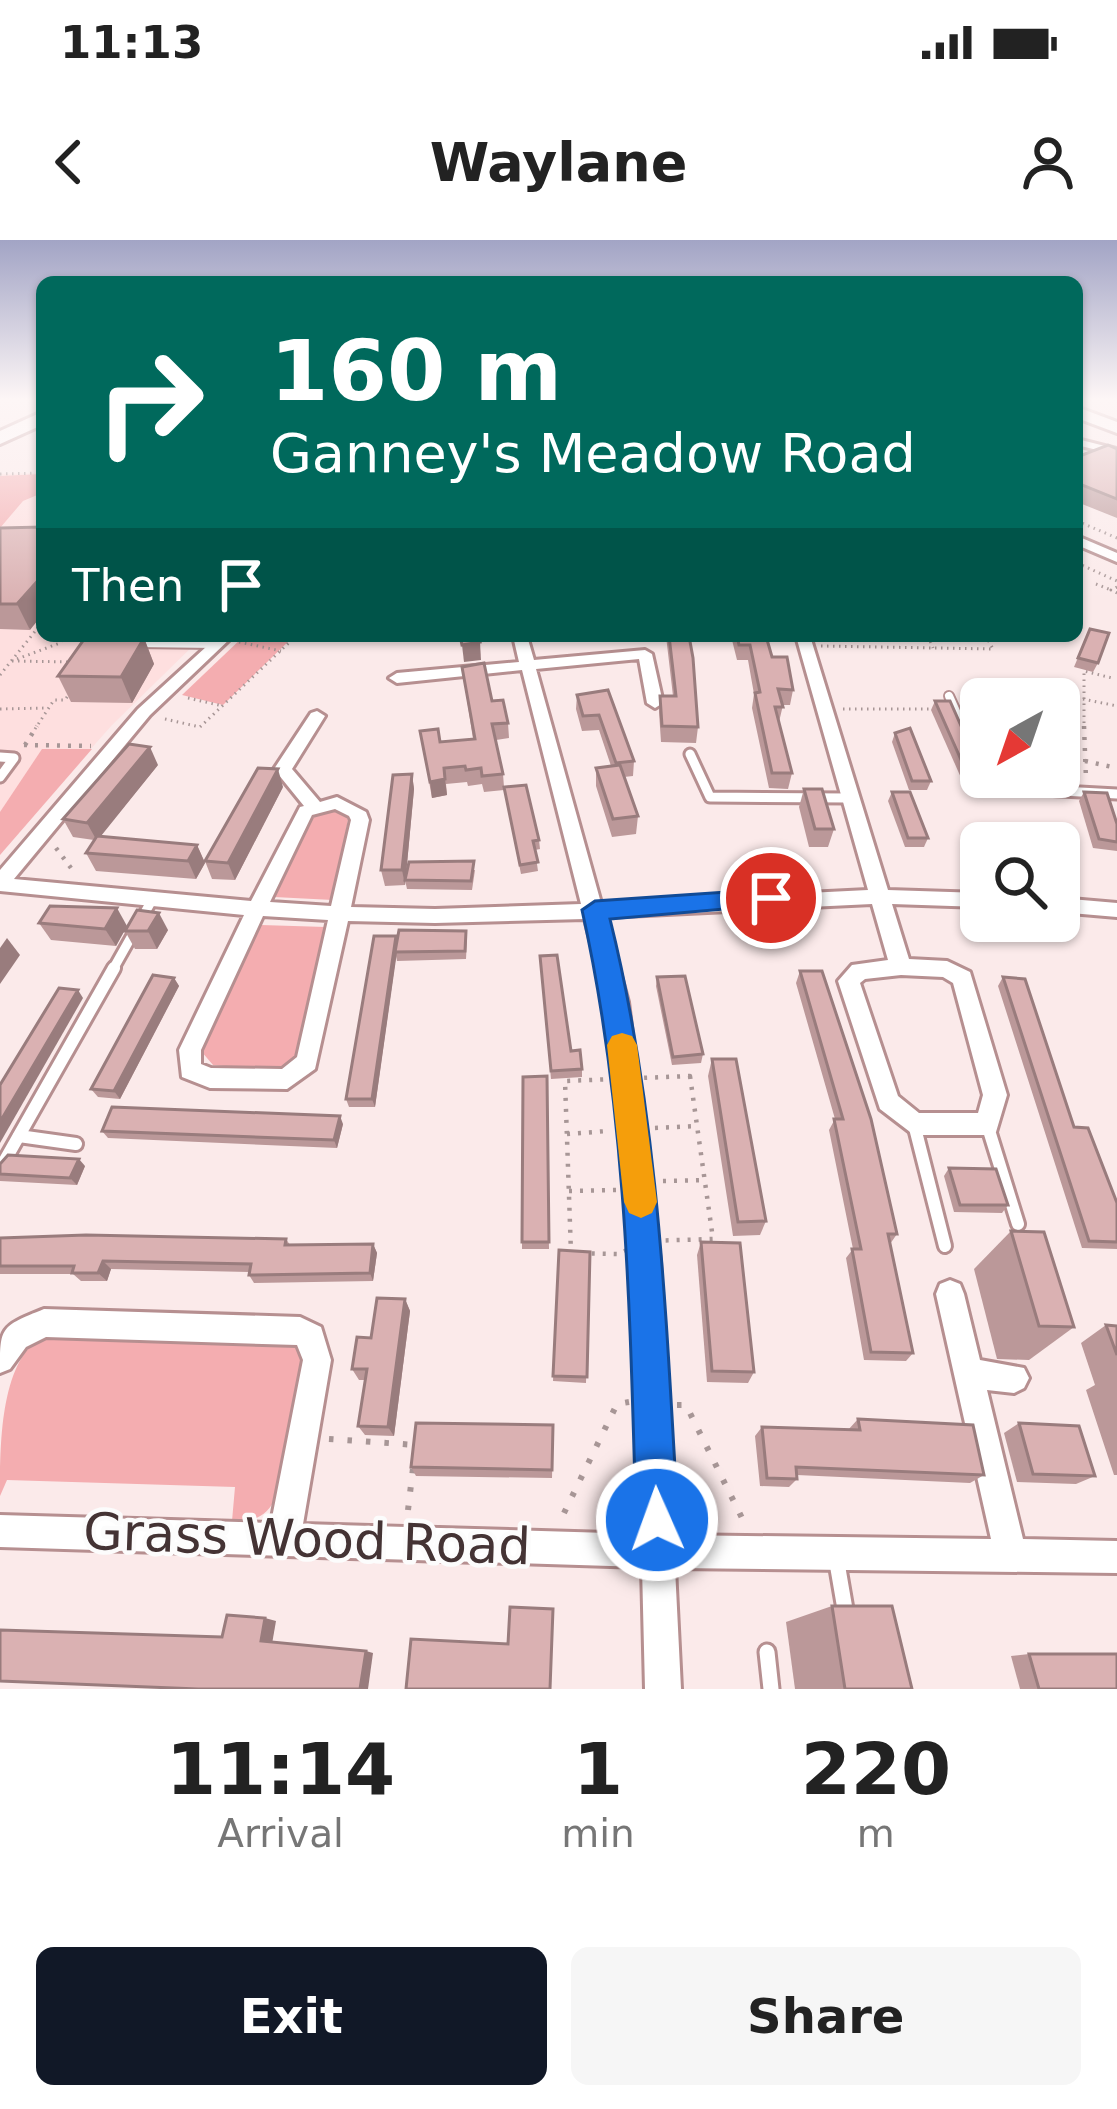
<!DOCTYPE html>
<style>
:root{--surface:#fff;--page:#f6f6f6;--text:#222;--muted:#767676;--accent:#111827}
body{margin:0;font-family:"DejaVu Sans",sans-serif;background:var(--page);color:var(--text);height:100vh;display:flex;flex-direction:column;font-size:45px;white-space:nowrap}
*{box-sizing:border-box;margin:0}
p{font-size:39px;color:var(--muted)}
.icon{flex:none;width:66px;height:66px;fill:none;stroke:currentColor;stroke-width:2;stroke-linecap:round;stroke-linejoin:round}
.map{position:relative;height:1449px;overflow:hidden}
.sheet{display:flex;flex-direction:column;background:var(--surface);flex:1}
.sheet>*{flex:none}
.guide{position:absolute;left:36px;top:36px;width:1047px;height:366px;border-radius:18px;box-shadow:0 3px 9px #0004;background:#00695c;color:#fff;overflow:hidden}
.needle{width:78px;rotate:220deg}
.tools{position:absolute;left:960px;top:438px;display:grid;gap:24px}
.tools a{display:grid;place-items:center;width:120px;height:120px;border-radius:18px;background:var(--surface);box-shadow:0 3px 9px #0004;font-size:60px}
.pin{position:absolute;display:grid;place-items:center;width:102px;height:102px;color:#fff;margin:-51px;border:6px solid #fff;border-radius:50%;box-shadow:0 3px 12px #0007}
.me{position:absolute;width:132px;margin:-66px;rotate:358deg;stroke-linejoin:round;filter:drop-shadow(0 0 9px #0008)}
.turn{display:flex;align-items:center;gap:42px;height:252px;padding:0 36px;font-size:54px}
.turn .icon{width:156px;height:156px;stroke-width:2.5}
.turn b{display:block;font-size:84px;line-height:102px}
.then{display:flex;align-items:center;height:114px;padding:0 36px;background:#0003;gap:24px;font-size:45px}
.eta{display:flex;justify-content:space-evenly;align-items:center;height:204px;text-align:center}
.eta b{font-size:72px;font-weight:700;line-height:84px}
.primary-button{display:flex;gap:24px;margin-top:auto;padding:24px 36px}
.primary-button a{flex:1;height:138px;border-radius:18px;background:var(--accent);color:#fff;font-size:48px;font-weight:700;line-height:138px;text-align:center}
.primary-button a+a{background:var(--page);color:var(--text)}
.status{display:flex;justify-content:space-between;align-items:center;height:84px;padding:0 60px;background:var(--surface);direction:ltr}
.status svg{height:33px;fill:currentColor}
header{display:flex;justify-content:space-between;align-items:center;height:156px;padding:0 36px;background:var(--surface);font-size:54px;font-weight:700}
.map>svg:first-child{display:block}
.built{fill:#fedfdf}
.green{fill:#f4adb0}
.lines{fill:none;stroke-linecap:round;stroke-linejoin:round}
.lane-far3-casing{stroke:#b68f90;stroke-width:12}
.lane-far2-casing{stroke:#b68f90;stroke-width:15}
.lane-far1-casing{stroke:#b68f90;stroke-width:18}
.lane-casing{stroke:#b68f90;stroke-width:21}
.street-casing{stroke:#b68f90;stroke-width:6}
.primary-casing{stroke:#b68f90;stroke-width:6}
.highway-casing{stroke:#b68f90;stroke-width:6}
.path-far2{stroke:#a79696;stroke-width:3;stroke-dasharray:1.5 4.5;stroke-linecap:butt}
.path-far1{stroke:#a79696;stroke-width:4.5;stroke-dasharray:3 8;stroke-linecap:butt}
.path{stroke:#a79696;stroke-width:6;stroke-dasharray:4.5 14;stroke-linecap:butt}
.lane-far3{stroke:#fff;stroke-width:8}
.lane-far2{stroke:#fff;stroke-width:9}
.lane-far1{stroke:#fff;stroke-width:12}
.lane{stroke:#fff;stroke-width:15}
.street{fill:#fff;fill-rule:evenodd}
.primary{fill:#fff;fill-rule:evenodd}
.highway{fill:#fff;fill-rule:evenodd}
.wall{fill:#bb9899}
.shaded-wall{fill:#997c7d}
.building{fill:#dab1b2;stroke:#997c7d;stroke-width:3}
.route{fill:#1a73e8;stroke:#114b97;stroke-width:3}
.slow{fill:#f59e0b}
.labels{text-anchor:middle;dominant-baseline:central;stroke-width:9;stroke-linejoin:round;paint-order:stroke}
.near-street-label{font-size:51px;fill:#443334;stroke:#fcfcfc}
</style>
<div class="status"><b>11:13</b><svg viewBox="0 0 49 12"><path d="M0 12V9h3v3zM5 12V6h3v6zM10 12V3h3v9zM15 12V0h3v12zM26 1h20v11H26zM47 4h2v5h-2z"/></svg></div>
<header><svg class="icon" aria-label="back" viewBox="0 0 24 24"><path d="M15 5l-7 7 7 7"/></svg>Waylane<svg class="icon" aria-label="person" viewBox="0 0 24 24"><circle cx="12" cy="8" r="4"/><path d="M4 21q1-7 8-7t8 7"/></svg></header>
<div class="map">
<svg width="1117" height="1449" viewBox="0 0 1117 1449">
<rect width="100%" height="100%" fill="#fbeaea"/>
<polygon class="built" points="42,233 42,396 203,396 112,485 0,611 0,234"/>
<g class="green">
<polygon points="42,234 42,253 23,261 0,288 0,236"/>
<polygon points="244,396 294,396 223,465 182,455"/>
<polygon points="42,509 92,509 0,615 0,572"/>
<polygon points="336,568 345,572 348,580 333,660 274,657 313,575"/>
<path d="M261,685L326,687L300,811C282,840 243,827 213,825L201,811Z"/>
<path d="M41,1097L293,1103L301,1112V1128L277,1256C266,1278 255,1281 232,1281L235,1247L7,1240L0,1256C0,1205 0,1124 41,1097Z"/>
</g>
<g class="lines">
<defs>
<g id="lane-far3">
<polyline points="136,403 217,404"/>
<polyline points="949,456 964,489"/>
</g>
<g id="lane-far2">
<polyline points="963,486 981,525"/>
<polyline points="690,514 710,557 848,558"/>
<polyline points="0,517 14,518 0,537"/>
<polyline points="987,537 991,547 1117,554"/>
<polyline points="112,731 152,660"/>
</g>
<g id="lane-far1">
<polyline points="914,884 945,1006"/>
<polyline points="987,884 1018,984"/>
<polyline points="19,896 76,904"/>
<polyline points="0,929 114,728"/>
</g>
<g id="lane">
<polyline points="836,1317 846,1375"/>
<polyline points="767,1412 771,1449"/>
</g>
<g id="street">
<polygon points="1077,199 1117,209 1117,215 1077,205"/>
<polygon points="1077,296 1117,313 1117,322 1077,305"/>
<path d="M218,396H233L150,475L14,639L251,661L300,567L304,566L274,529L311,473L317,471L325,476L292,529L320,562L337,557L366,572L369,580L351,667L435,669L581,664L522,430L397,443L389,438L397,433L519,422L513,396H527L534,420L645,410L652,414L663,463L655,468L647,463L639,419L536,429L601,663L868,650L796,396H810L888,650L981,653V667L892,664L909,719L947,721L970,732L1007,855L996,892L987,895H914L880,869L838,741L852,725L888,720L872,664L605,677L628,762L660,1021L673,1295L991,1299L936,1054L940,1044L950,1040L960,1044L964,1054L980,1120L1024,1128L1029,1138L1024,1148L1014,1153L987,1150L1023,1299L1117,1301V1333L675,1328L681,1449H645L642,1327L0,1307V1275L271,1283L303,1120L297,1105L46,1097L26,1107L10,1129L0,1133C0,1086 0,1087 44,1069L300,1077L321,1087L331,1120L303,1284L641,1294L634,1021L606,762L585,679L435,683L348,681L315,829L287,849L210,848L182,837L179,810L244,675L0,651V630L138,469ZM335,569L349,576L351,580L331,666L270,662L312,575ZM263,676L328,680L297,817L282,829L211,828L201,824V810ZM901,735L943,737L953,743L983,855L978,873H919L898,856L860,743L865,739Z"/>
<polygon points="1059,658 1117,663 1117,677 1059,672"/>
</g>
<polygon id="primary" points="1077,167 1117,182 1117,193 1077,178"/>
<polygon id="highway" points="42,172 42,185 0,204 0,191"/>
</defs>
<use href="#lane-far3" class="lane-far3-casing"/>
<use href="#lane-far2" class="lane-far2-casing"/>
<use href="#lane-far1" class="lane-far1-casing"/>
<use href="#lane" class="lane-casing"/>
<use href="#street" class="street-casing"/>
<use href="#primary" class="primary-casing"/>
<use href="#highway" class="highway-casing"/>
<g class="path-far2">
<polyline points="0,234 42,233"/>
<polyline points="1077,281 1117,298"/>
<polyline points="1077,323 1117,341"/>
<polyline points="1096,344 1111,350"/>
<polyline points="1117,347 1111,350 1117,353"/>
<polyline points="42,383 37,389 42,389"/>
<polyline points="928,396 933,408"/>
<polyline points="239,402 281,411"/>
<polyline points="821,406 993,409 986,396"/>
<polyline points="17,419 60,403 65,396"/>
<polyline points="12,421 72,422"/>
<polyline points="0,435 37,389"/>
<polyline points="188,458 223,466"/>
<polyline points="1083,459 1117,466"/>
<polyline points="0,469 48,468"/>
<polyline points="843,469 934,469"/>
<polyline points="165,479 200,487 296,396"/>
<polyline points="35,489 54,460 65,460 71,451"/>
<polyline points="1084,489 1084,431 1112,438"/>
</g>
<g class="path-far1">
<polyline points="1084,486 1086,539"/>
<polyline points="24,505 91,506"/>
<polyline points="25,505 37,486"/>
<polyline points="1085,521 1117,528"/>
<polyline points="56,608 74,632"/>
<polyline points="964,679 966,684 1069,688 1066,682"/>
<polygon points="690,836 713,999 645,1001 619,1014 571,1013 565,841"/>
<polyline points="655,888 697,886"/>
<polyline points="567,894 608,891"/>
<polyline points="663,941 705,940"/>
<polyline points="569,951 616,950"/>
</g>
<g class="path">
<polyline points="677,1165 686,1165 743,1280"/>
<polyline points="329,1199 416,1205"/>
<polyline points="408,1270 413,1228"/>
<polyline points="564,1273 617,1164 629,1162"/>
</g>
<use href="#lane-far3" class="lane-far3"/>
<use href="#lane-far2" class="lane-far2"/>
<use href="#lane-far1" class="lane-far1"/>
<use href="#lane" class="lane"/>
<use href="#street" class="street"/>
<use href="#primary" class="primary"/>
<use href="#highway" class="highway"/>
</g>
<g class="wall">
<polygon points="1117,209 1117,278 1077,262 1077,217"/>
<polygon points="0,288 30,390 0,389"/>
<polygon points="1090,389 1098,423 1093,432 1074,427"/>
<polygon points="666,396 689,396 698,487 696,503 661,502 659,472 660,456 673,456"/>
<polygon points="731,396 766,396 772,417 793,450 790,465 783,465 779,482 792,533 788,549 769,548 752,468 754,454 748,420 737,420"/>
<polygon points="144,398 154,424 132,463 71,462 58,436"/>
<polygon points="462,427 508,483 509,498 496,500 503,534 504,547 539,600 540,609 535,610 538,631 521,634 504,550 484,552 482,544 468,546 467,542 446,544 447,555 432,558 420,491 440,502 473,499"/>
<polygon points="608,450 634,521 633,536 624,537 638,576 636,594 612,597 596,546 596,528 611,526 599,490 582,491 576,469 577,455"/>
<polygon points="935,461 981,527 979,540 962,540 931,470"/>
<polygon points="968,461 981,461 981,509 965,470"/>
<polygon points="1059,466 1067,531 1062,540 1046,537 1059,537"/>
<polygon points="895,493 931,541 927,550 909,550 892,502"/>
<polygon points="158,525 100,596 197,605 205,623 196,639 96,631 86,613 94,600 73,597 63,579"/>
<polygon points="412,534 414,549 405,645 385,646 381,630"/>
<polygon points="283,547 235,640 212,639 205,621"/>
<polygon points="804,549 834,589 828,607 809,607 799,567"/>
<polygon points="892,552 928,598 924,607 905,607 888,561"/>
<polygon points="1084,552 1117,584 1117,611 1093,608 1079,561"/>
<polygon points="475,630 472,650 407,649 405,640"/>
<polygon points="39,683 127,686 116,706 51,700"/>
<polygon points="168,690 157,709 135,709 125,691"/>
<polygon points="467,699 466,719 397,721 396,716 375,867 349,867 346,859 397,702"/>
<polygon points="540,716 571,811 582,829 582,837 551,839"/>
<polygon points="800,731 897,994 890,1004 913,1113 906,1121 864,1120 846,1018 853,1009 829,890 835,879 796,743"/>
<polygon points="657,737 703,814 701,823 672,825 656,746"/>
<polygon points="1003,737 1074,887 1117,963 1117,1009 1082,1008 998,746"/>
<polygon points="174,738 179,746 120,859 98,857 91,849"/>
<polygon points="712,819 766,981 760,995 733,996 708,836"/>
<polygon points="547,836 549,1009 522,1009 523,837"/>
<polygon points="343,884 337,908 108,898 102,891"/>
<polygon points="0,924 85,926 77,945 0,941"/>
<polygon points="949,928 1008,965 1002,973 954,972 944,936"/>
<polygon points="1011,991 1074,1087 1029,1120 997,1119 974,1029"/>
<polygon points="0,998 286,999 290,1005 373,1004 377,1013 373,1041 254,1043 249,1035 249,1032 111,1029 107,1041 81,1041 73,1034 0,1034"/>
<polygon points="701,1002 754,1132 748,1143 707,1142 697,1015"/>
<polygon points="559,1010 590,1012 586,1143 553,1141"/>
<polygon points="405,1059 410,1071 394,1196 365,1195 358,1186 365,1140 359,1140 352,1129 371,1098"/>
<polygon points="1106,1085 1117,1086 1117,1235 1114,1235 1086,1150 1095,1145 1081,1103"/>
<polygon points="858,1179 984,1235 970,1243 797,1235 797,1239 789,1247 760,1246 755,1196 762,1187 848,1190"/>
<polygon points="1019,1183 1095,1236 1076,1244 1017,1242 1004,1193"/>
<polygon points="553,1185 552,1238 416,1236 411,1227"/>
<polygon points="832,1366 912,1449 795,1449 786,1382"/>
<polygon points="1029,1414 1117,1449 1020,1449 1011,1416"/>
</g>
<g class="shaded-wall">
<polygon points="42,336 42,375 30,390 17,364"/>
<polygon points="144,398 154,424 132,463 121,437"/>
<polygon points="480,402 481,420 464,422 462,405"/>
<polygon points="150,507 158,525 97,601 87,583"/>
<polygon points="278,529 283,547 235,640 228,623"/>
<polygon points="412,534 414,549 405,645 402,630"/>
<polygon points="445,539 447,555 432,558 430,542"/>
<polygon points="197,605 205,623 196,639 188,621"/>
<polygon points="117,668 127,686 116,706 105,689"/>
<polygon points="159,673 168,690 157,709 148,691"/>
<polygon points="396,696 398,705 375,867 372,859"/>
<polygon points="7,698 20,715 0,744 0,708"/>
<polygon points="174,738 179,746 120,859 114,851"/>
<polygon points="78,750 83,758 0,903 0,882"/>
<polygon points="340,876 343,884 337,908 334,900"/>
<polygon points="79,919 85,926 77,945 70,938"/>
<polygon points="373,1004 377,1013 373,1041 370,1033"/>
<polygon points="103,1021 111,1029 107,1041 98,1033"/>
<polygon points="405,1059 410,1071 394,1196 388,1187"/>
<polygon points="265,1378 276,1381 272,1404 261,1401"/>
<polygon points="366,1411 373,1413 368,1449 360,1449"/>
</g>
<g class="building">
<polygon points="1108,205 1117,209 1117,259 1077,243 1077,217"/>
<polygon points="42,287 42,336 17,364 0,364 0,288"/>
<polygon points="1090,389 1109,393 1098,423 1078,418"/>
<polygon points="460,396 478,396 480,402 462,405"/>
<polygon points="669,396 689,396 693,418 698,487 662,486 660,456 676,456"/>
<polygon points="737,396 766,396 772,417 787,417 793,450 778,449 783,467 775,467 792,533 772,533 755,453 760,452 750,405 739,405"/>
<polygon points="85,398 144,398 121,437 58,436"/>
<polygon points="484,423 492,461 503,460 508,483 492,484 503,534 482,536 481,528 466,530 465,526 444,528 445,539 430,542 420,491 438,489 440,502 475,499 462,427"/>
<polygon points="608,450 634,521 616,523 599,475 583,476 577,455"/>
<polygon points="935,461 950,461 981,531 966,531"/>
<polygon points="968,461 981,461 981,491"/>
<polygon points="1059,466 1067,466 1067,531 1059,530"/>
<polygon points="910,488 931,541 912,541 895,493"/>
<polygon points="129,504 150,507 87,583 63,579"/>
<polygon points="620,525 638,576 613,579 596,528"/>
<polygon points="258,528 278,529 228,623 205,621"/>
<polygon points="412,534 402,630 381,630 393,535"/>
<polygon points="526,545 539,600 533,601 538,622 520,625 504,547"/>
<polygon points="804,549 822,549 834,589 815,589"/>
<polygon points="892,552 910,552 928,598 908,598"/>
<polygon points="1084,552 1107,553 1117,584 1117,602 1099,599"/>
<polygon points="97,596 197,605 188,621 86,613"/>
<polygon points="474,621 471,641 405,640 409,622"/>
<polygon points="50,666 117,668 105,689 39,683"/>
<polygon points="137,670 159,673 148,691 125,691"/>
<polygon points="399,690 466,691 465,711 395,712"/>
<polygon points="374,696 396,696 372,859 346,859"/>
<polygon points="557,715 571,811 580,810 582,829 551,831 540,716"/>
<polygon points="800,731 822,731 871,879 897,994 888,994 913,1113 871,1112 852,1009 861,1009 834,879 843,879"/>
<polygon points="153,735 174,738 114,851 91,849"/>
<polygon points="685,736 703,814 673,817 657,737"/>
<polygon points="1003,737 1025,739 1074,887 1088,888 1117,963 1117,1002 1089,1001"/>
<polygon points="59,748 78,750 0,882 0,845"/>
<polygon points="712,819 736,819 766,981 738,982"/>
<polygon points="547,836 549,1002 522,1002 523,837"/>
<polygon points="112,867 340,876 334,900 102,891"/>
<polygon points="8,915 79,919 70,938 0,934 0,924"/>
<polygon points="949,928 996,929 1008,965 960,965"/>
<polygon points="1011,991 1044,992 1074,1087 1039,1086"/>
<polygon points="86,995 286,999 285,1005 373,1004 370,1033 249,1035 251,1024 103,1021 98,1033 72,1033 74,1026 0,1026 0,998"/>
<polygon points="701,1002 740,1003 754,1132 712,1131"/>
<polygon points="559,1010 590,1012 587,1137 553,1136"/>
<polygon points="377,1058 405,1059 388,1187 358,1186 367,1129 352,1129 357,1097 371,1098"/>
<polygon points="1106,1085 1117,1086 1117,1115"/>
<polygon points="858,1179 973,1185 984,1235 796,1227 797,1239 767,1238 762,1187 860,1190"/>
<polygon points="416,1183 553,1185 552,1230 411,1227"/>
<polygon points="1019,1183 1079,1186 1095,1236 1033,1234"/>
<polygon points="832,1366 892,1366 912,1449 845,1449"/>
<polygon points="510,1367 553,1369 550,1449 406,1449 411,1399 508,1404"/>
<polygon points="227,1375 265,1378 261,1401 366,1411 360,1449 198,1449 0,1441 0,1390 222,1397"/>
<polygon points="1029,1414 1117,1414 1117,1449 1039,1449"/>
</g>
<linearGradient id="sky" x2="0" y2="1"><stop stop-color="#a2a4c5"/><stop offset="0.44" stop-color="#fdf6f6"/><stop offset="1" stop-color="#fdf6f6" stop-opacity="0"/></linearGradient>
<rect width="1117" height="361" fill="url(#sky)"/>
<path class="route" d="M771,649L784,658L780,664L610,679C659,876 666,1078 678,1280L671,1295L657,1301L642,1295L636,1280C630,1075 627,871 582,670L595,661Z"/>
<polygon class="slow" points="622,793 632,796 637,805 657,962 652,973 641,978 629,973 624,962 607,805 612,796"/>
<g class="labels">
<g class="near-street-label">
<text transform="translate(307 1299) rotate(2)">Grass Wood Road</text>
</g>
</g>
</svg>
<div class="tools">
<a><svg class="needle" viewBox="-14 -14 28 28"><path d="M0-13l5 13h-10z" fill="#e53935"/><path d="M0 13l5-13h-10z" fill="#767676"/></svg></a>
<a><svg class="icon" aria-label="search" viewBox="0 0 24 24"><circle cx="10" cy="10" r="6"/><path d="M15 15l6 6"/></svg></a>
</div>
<div class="pin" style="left:771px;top:658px;background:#d93025"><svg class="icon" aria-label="arrive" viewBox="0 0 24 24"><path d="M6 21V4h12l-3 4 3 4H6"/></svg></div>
<svg class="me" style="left:657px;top:1280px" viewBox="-20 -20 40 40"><circle r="17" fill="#1a73e8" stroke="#fff" stroke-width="3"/><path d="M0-11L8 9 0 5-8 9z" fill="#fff"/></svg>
<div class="guide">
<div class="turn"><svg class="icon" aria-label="right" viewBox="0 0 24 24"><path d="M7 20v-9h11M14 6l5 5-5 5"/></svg><div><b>160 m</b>Ganney's Meadow Road</div></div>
<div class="then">Then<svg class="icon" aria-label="arrive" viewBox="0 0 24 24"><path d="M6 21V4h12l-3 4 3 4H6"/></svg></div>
</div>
</div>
<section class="sheet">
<div class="eta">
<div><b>11:14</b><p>Arrival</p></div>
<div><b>1</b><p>min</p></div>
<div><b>220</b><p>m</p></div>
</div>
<div class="primary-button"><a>Exit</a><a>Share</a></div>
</section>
